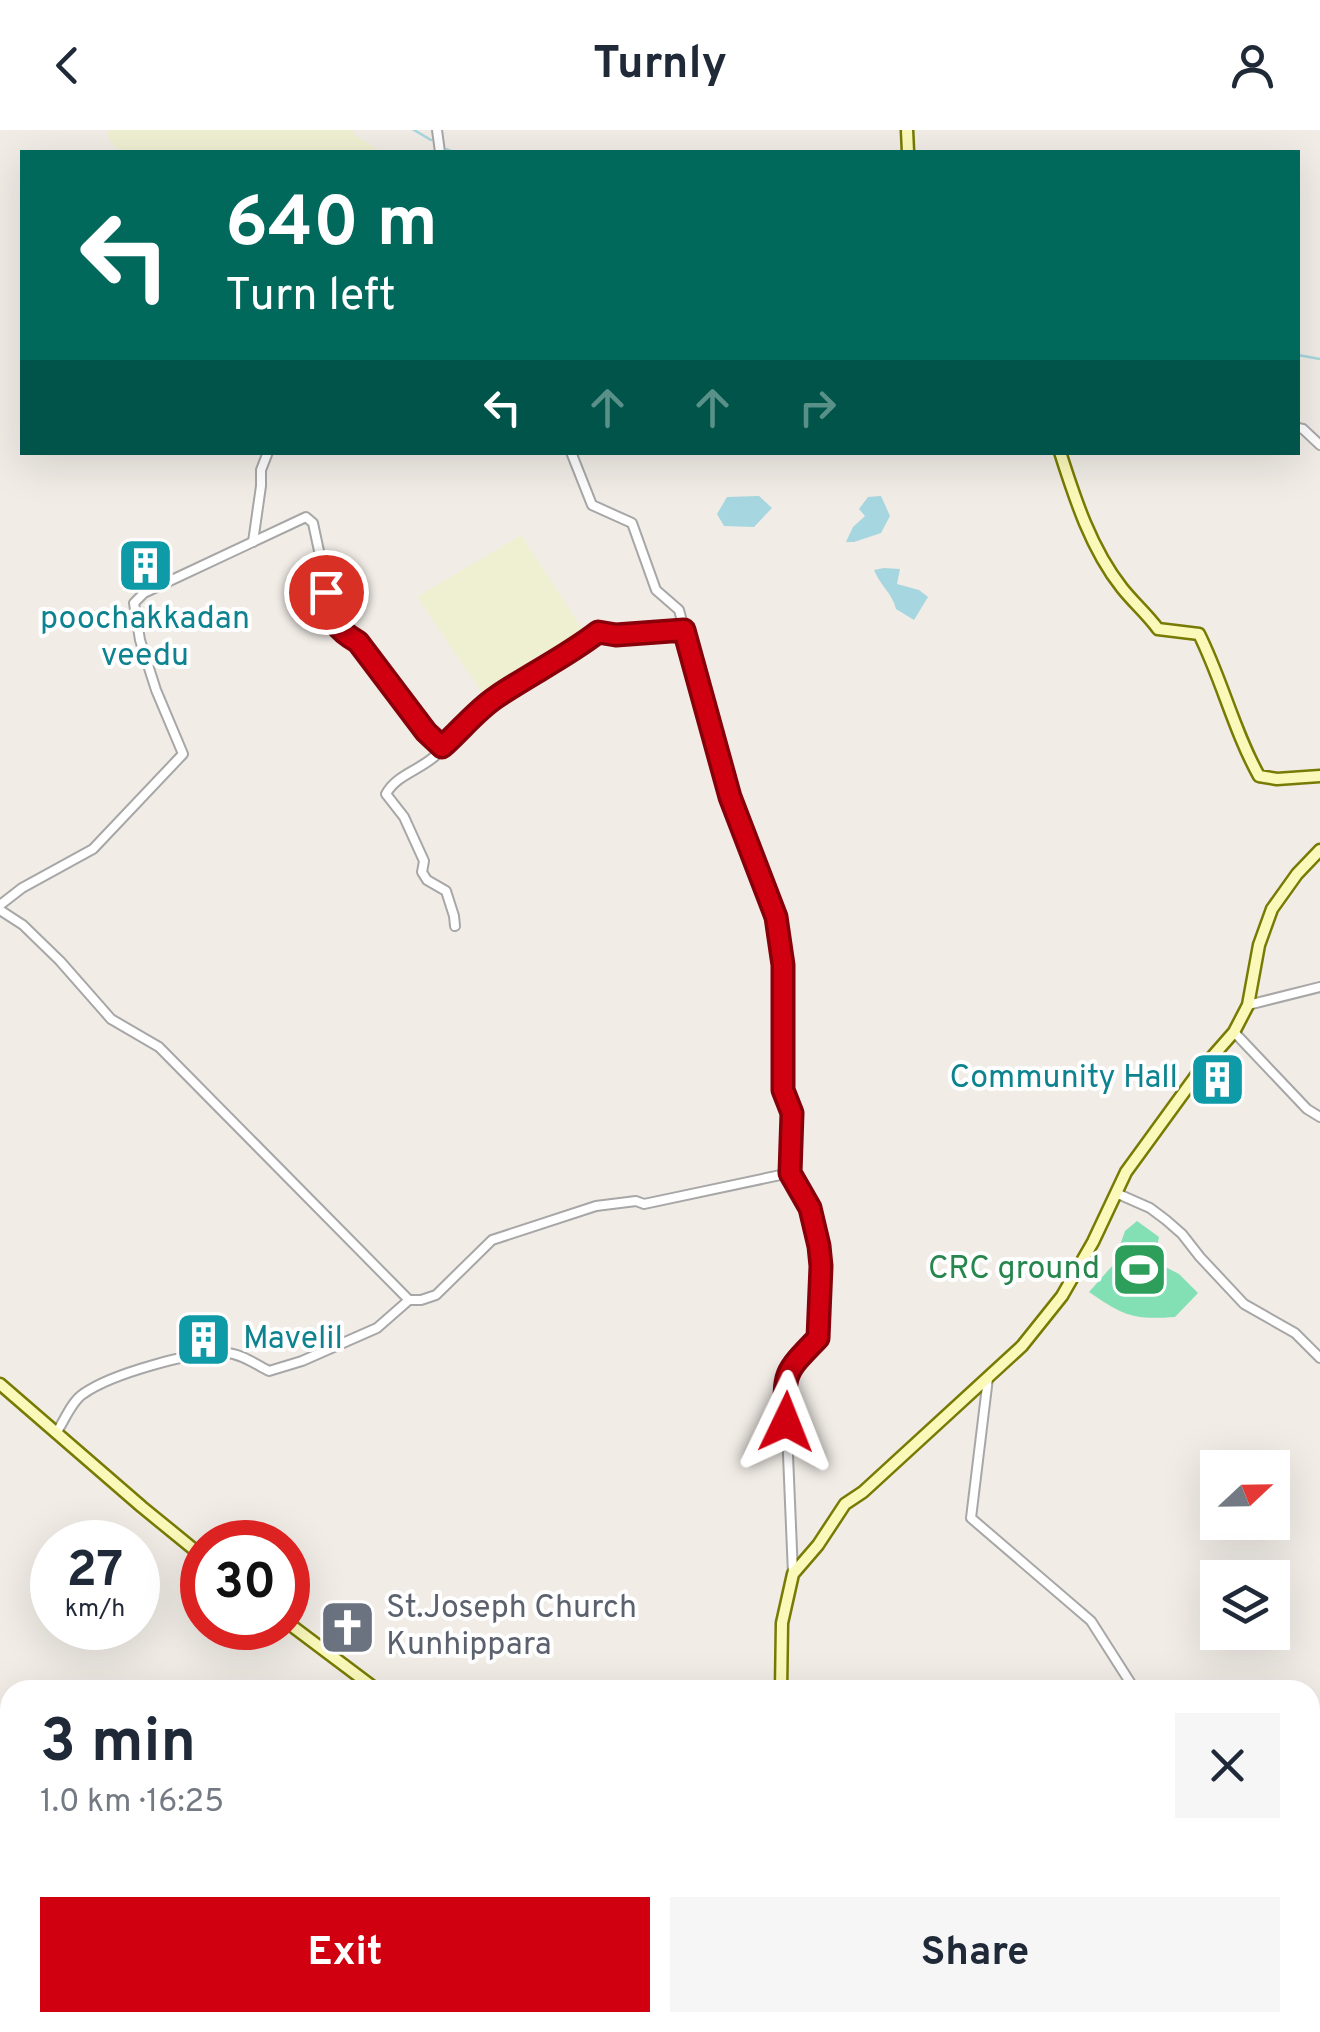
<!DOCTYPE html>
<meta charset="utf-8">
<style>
:root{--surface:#fff;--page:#f6f6f7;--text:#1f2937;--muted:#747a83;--accent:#d00010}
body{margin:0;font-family:Overpass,sans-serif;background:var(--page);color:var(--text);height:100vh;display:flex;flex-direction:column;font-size:38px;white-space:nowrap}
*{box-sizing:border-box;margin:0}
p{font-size:32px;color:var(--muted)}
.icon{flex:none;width:55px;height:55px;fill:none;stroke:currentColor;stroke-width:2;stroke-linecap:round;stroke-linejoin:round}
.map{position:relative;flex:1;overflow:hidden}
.sheet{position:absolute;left:0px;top:1550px;width:1320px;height:352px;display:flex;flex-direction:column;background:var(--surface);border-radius:30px 30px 0 0;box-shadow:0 10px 40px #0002}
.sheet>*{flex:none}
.hud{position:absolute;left:20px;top:20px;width:1280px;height:305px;border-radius:0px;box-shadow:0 10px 40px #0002;background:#00695c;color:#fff;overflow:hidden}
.needle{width:65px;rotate:68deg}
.fabs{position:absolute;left:1200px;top:1320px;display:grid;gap:20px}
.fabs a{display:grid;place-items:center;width:90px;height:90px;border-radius:0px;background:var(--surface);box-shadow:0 10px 40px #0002;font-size:50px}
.speed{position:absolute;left:30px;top:1390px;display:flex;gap:20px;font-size:50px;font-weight:700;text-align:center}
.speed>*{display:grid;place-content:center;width:130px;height:130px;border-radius:50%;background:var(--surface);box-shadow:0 10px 40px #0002;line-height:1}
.speed small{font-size:25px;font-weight:400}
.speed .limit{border:15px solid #d22;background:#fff;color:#111}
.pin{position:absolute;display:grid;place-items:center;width:85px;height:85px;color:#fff;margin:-42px;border:5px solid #fff;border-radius:50%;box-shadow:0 2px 10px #0007}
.me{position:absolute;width:110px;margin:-55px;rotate:2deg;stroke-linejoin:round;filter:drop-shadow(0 0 8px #0008)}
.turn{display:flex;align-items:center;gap:35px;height:210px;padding:0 40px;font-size:45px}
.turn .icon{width:130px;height:130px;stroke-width:2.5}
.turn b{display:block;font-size:70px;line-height:85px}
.lanes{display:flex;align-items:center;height:95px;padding:0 40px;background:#0003;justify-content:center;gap:50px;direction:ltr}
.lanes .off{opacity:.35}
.round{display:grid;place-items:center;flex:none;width:105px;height:105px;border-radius:0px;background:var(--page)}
.summary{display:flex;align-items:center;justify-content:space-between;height:170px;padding:0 40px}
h1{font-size:60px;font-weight:700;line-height:75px}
.button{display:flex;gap:20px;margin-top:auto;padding:20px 40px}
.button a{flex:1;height:115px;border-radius:0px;background:var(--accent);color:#fff;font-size:40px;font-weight:700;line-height:115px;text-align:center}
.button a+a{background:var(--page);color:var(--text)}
header{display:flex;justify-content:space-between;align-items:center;height:130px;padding:0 40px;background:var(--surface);font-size:45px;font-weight:700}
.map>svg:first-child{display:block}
.farmland{fill:#efefd2}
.pitch{fill:#83e0b5}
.water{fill:#a6d6df}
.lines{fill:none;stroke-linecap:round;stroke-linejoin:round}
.stream{stroke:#a6d6df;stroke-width:2.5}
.street-casing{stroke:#a7a7a7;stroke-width:12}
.secondary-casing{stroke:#777b03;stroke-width:15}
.street{stroke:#fff;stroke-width:8}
.secondary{stroke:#fbf9ba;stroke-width:10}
.route-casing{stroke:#87000a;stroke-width:25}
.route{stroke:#d00010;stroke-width:18}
.labels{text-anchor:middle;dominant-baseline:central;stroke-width:8;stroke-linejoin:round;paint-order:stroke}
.culture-label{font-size:32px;fill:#0d838f;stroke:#fff}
.leisure-label{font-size:32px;fill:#27864d;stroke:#fff;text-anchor:end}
.worship-label{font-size:32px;fill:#5b616d;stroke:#fff;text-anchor:start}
</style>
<header><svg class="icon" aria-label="back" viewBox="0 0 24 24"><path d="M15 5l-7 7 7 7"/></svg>Turnly<svg class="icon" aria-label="person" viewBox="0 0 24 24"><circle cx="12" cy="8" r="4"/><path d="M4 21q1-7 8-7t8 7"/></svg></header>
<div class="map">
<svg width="1320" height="1902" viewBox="0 0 1320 1902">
<rect width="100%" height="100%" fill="#f1ece6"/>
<g class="farmland">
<polygon points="108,0 353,0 355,5 381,22 158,22 156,21 127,22 120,21 109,11"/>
<polygon points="521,405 585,503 485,567 417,467"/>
</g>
<path class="pitch" d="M1137,1091L1159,1107L1154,1131L1179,1144L1198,1163L1175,1187C1133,1190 1124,1186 1089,1162L1113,1135L1125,1101Z"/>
<g class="water">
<polygon points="759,366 772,378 754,397 724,396 717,384 727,367"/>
<polygon points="881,366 890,386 881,403 854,412 846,412 853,397 865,386 859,379 868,367"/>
<path d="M884,438L900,439L897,454L919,460L928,467L914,490L896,479C892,463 880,455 874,440Z"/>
</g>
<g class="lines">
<g class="stream">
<polyline points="414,0 431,10"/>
<polyline points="447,19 453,22"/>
<polyline points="1298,225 1320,229"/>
</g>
<defs>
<g id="street">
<polyline points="437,0 440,22"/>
<polyline points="1298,298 1303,299 1320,315"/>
<polyline points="571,322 592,375 632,393 656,460 679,480 730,667 776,787 783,835 783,960 792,983 790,1043 810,1079 819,1116 821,1135 818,1208 789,1238 785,1253 793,1444"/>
<polyline points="253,412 261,356 261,340 268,322"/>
<path d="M0,775L22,758L93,719L183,624L156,560L140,510L134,473L144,463L306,387L313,393L334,491C342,503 354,507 363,518C390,550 412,588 442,617"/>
<polyline points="0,780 23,795 60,831 111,889 159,917 409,1170"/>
<path d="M455,796L454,786L446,761L427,750L422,742L424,731L404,687L386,664C396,645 420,640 435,626C454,608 471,587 491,571C524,544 565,529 598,502L615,505L685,500"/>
<polyline points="1248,875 1320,857"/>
<polyline points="1234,902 1307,979 1320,987"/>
<polyline points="1116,1063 1150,1078 1166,1090 1182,1104 1200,1127 1244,1174 1295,1203 1320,1228"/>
<polyline points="988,1248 971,1388 1091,1491 1135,1560"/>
<path d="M57,1302C64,1291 72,1271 83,1264C111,1244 192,1221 226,1223C240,1223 257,1235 269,1241L302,1231L377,1198L409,1170H421L436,1165L492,1110L596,1076L636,1071L644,1074L790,1043"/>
<polyline points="502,1892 503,1902"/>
</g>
<g id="secondary">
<polyline points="907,0 908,22"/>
<path d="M1060,322C1075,369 1091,419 1122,458C1133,472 1147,484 1158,499L1199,504C1222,550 1234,601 1259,646L1277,649L1320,646"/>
<polyline points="0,1254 142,1377 202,1426"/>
<polyline points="288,1493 377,1560"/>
<polyline points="781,1560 782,1493 793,1444 818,1415 845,1374 863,1362 1022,1216 1062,1166 1093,1112 1126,1042 1198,943 1234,902 1248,875 1259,815 1272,779 1297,744 1320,720"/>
<polyline points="1310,1730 1320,1722"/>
<polyline points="896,1892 905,1902"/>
<polyline points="1089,1902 1099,1892"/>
</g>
</defs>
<use href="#street" class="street-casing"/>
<use href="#secondary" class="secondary-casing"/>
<use href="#street" class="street"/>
<use href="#secondary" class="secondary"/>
</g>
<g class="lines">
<defs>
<path id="route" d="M326,462C333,489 332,497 358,512L426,602L442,617C460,601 476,581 495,568C528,545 566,527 598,502L616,505L684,500L730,667L776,787L783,835V960L792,983L790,1043L810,1078L819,1116L821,1136L818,1208C783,1244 784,1242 786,1292"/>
</defs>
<use href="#route" class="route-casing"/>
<use href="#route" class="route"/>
</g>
<defs>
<symbol id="building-square" viewBox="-11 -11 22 22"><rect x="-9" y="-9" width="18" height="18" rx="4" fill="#0f9aa8" stroke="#fff"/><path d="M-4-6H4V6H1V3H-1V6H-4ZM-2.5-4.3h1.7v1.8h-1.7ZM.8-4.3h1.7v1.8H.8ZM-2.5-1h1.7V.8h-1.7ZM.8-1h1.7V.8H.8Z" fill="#fff"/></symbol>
<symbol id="stadium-square" viewBox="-11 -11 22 22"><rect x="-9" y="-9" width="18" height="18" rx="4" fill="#2e9e5b" stroke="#fff"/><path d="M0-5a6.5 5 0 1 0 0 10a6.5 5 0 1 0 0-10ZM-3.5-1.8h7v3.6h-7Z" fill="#fff"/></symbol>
<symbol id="church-square" viewBox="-11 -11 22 22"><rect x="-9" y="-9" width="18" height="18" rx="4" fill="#6b7280" stroke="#fff"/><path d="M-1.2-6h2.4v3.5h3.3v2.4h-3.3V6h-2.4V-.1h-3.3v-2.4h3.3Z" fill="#fff"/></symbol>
</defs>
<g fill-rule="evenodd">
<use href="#building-square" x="114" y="404" width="63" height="63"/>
<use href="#building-square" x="1186" y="918" width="63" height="63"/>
<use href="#stadium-square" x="1108" y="1108" width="63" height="63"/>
<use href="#building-square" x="172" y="1178" width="63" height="63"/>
<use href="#church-square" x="316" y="1466" width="63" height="63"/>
</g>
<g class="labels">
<g class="culture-label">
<text x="145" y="490">poochakkadan<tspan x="145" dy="37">veedu</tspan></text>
<text x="1178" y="949" text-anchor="end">Community Hall</text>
<text x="243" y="1210" text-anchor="start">Mavelil</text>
</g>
<g class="leisure-label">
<text x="1100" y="1140">CRC ground</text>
</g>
<g class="worship-label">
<text x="386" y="1479">St.Joseph Church<tspan x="386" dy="37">Kunhippara</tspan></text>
</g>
</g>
</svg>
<div class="fabs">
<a><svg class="needle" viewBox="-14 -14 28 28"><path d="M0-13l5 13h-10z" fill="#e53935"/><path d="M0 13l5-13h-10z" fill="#747a83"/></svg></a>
<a><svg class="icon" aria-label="layers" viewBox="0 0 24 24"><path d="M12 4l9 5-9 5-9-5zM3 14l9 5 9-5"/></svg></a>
</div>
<div class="speed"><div>27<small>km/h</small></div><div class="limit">30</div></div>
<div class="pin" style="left:326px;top:462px;background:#d93025"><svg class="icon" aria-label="arrive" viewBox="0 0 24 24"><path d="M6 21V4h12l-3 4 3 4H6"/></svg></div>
<svg class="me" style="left:786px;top:1292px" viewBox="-20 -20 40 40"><path d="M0-17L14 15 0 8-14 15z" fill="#d00010" stroke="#fff" stroke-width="4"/></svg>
<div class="hud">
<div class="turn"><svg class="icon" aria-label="left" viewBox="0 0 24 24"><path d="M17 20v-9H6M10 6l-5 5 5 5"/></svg><div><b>640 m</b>Turn left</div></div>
<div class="lanes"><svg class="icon" aria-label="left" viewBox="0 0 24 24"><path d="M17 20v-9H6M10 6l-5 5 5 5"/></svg><svg class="icon off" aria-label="ahead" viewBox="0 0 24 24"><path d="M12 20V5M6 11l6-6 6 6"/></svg><svg class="icon off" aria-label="ahead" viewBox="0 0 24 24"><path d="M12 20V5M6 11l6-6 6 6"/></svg><svg class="icon off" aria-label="right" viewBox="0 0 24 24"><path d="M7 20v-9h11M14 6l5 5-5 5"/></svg></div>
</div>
<section class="sheet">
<div class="summary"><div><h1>3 min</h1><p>1.0 km · 16:25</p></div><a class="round"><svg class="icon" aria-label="close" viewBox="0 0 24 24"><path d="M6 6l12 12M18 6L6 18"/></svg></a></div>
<div class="button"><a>Exit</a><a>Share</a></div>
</section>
</div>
